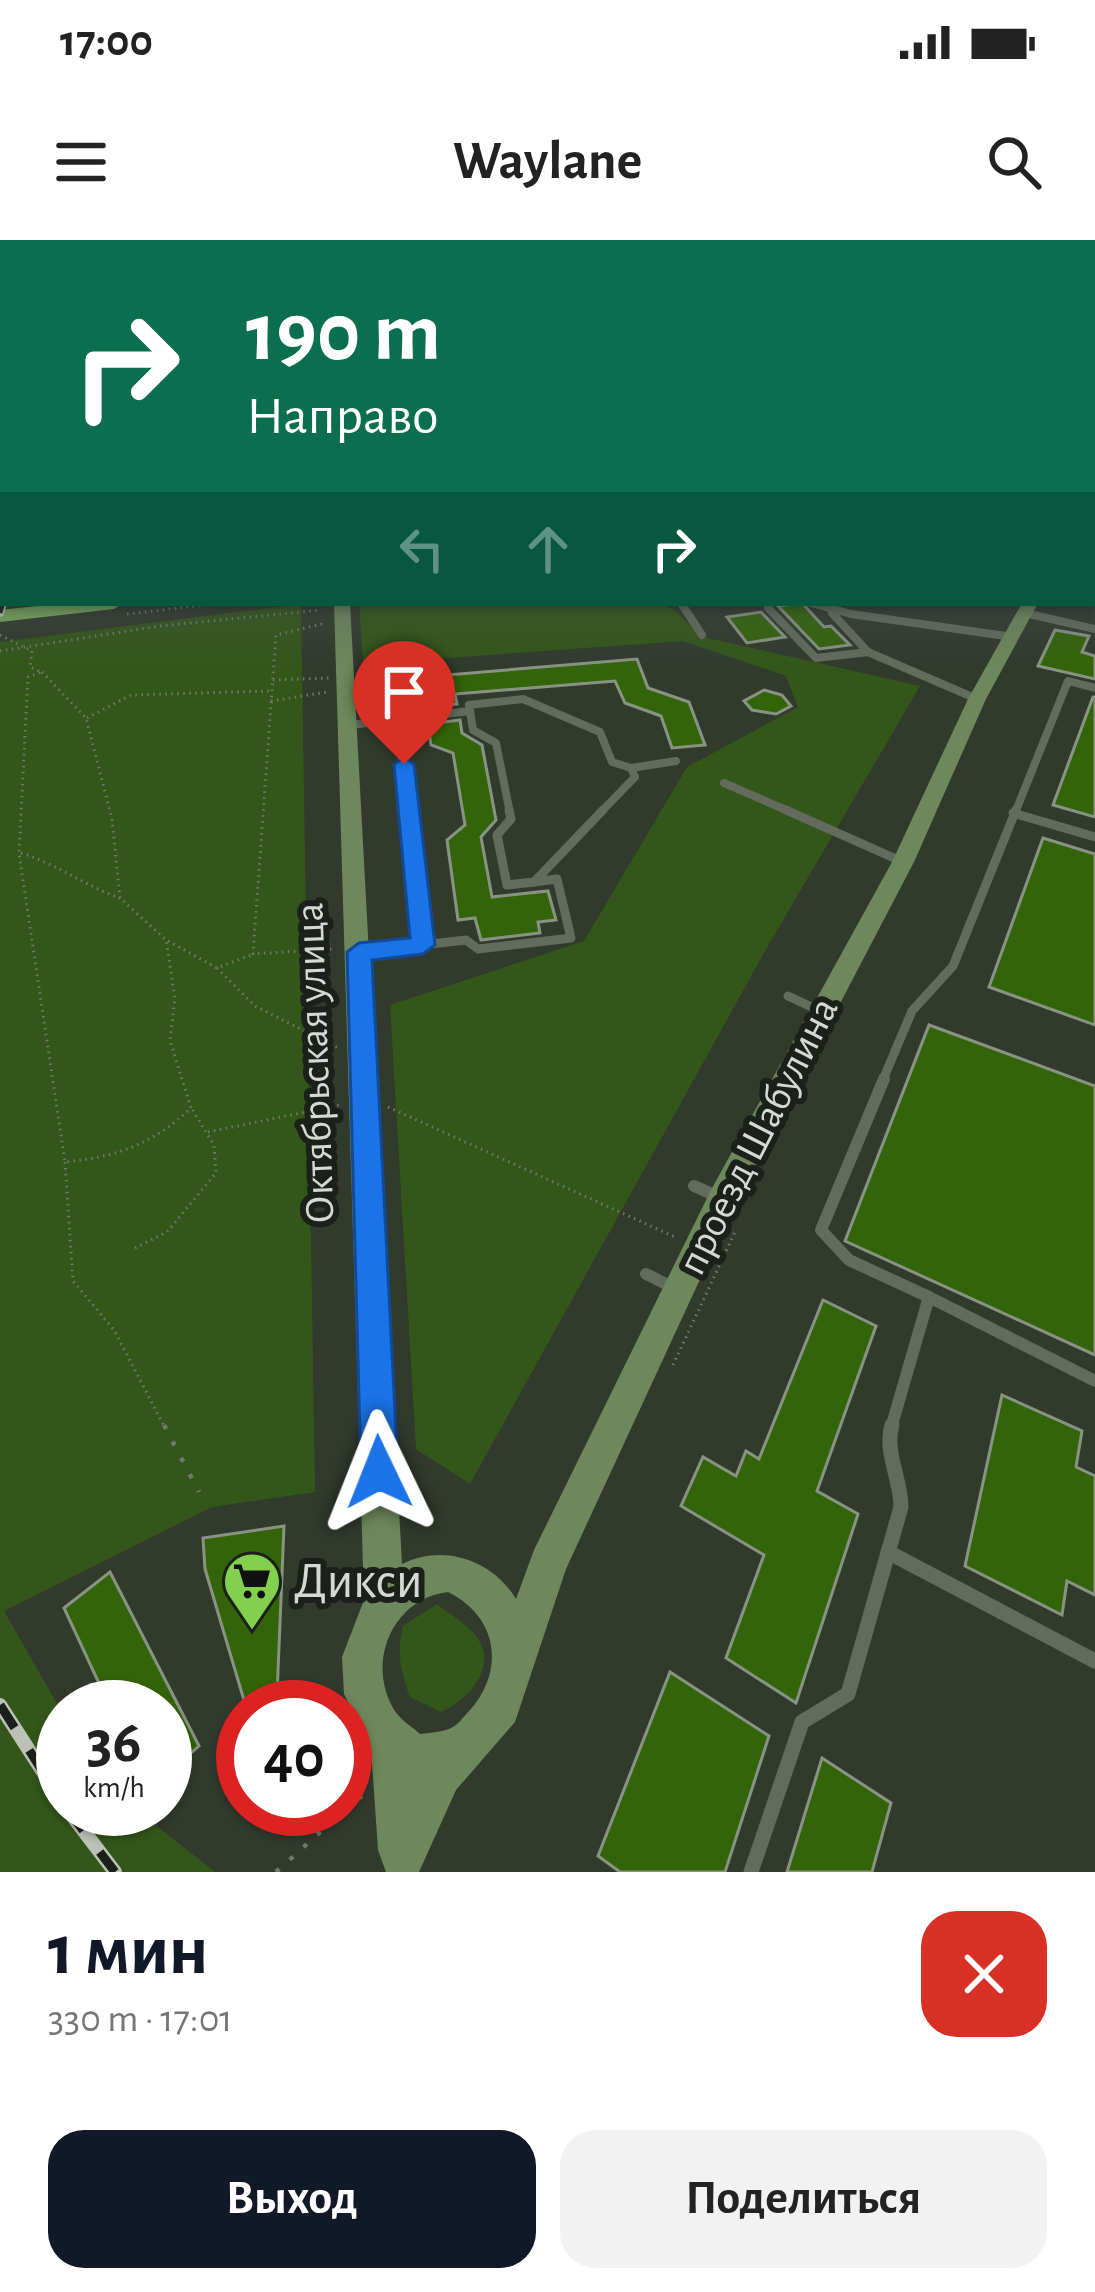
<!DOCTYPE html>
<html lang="ru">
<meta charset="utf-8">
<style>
:root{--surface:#fff;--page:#f2f2f2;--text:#222;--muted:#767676;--accent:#111827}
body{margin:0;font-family:"Alegreya Sans",sans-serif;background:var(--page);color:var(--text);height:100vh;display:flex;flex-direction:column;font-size:45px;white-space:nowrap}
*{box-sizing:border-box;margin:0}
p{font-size:39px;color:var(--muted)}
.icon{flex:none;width:66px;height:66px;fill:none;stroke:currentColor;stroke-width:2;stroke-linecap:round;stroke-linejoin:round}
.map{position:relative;height:1632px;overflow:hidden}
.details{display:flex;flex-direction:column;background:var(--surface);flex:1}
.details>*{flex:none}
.guide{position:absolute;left:0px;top:0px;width:1095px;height:366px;box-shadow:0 3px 9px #0004;background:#0b6e4f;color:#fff;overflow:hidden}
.speed{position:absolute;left:36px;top:1440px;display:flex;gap:24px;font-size:60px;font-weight:700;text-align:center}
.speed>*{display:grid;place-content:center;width:156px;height:156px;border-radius:50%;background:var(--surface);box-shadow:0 3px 9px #0004;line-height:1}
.speed small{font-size:30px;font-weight:400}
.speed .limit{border:18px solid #d22;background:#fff;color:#111}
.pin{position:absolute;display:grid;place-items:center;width:102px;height:102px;color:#fff;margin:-123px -51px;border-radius:50% 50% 50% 0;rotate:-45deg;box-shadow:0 0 12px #0007}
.pin .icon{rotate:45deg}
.me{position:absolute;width:132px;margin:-66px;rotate:358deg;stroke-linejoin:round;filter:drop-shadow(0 0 9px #0008)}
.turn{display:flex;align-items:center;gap:42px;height:252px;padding:0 48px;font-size:54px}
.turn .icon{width:156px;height:156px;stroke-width:2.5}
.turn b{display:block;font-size:84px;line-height:102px}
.lanes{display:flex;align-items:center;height:114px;padding:0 48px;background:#0003;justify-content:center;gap:60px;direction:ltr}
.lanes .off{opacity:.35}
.round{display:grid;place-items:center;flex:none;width:126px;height:126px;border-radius:36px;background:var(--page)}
.headline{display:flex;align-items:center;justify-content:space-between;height:204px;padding:0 48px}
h1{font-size:72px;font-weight:700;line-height:90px;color:var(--accent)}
.action{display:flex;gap:24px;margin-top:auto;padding:24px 48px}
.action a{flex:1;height:138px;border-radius:36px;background:var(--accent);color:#fff;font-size:48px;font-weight:700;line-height:138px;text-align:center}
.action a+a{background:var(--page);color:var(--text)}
.status{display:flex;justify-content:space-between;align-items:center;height:84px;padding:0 60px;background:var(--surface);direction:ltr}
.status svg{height:33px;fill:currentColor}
header{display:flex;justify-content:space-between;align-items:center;height:156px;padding:0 48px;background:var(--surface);font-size:54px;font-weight:700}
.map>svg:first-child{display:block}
.green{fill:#335719}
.building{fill:#34640a;stroke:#899384;stroke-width:3}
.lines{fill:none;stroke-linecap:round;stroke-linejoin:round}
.path-far1{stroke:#71786d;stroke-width:3;stroke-dasharray:1.5 4.5;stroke-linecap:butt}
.path{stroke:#71786d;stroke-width:4.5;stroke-dasharray:4.5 14;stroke-linecap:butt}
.lane-far4{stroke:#626b5d;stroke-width:6}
.lane-far3{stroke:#626b5d;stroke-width:8}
.lane-far2{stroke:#626b5d;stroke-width:9}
.lane-far1{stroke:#626b5d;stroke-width:12}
.lane{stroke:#626b5d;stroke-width:15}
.secondary{fill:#6d885c;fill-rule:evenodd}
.primary{fill:#78a55b;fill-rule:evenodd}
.rail-far1-casing{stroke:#bdc2b9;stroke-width:8}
.rail-casing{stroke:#bdc2b9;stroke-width:14}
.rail-far1{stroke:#1c201a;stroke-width:4.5;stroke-dasharray:12;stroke-linecap:butt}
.rail{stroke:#1c201a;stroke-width:9;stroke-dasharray:27;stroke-linecap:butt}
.route{fill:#1a73e8;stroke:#114b97;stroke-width:3}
.labels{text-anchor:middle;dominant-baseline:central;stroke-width:12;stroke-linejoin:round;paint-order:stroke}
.street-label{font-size:42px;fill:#d4d9d1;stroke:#1c201a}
.near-poi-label{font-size:51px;fill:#d4d9d1;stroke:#1c201a;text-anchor:start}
</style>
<div class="status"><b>17:00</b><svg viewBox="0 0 49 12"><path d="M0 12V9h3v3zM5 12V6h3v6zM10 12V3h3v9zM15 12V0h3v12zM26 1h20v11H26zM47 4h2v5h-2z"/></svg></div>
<header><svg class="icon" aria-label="menu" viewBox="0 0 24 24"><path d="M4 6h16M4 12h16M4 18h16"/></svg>Waylane<svg class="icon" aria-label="search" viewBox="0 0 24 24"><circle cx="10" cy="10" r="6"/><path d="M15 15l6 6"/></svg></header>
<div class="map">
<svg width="1095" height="1632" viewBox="0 0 1095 1632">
<rect width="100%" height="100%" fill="#323a2e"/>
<g class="green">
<polygon points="359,363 659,363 674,370 703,397 920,446 765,711 470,1244 416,1209 390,765 584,701 687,527 798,467 786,436 683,401 363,424"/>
<polygon points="301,364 315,1252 212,1267 4,1371 63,1474 63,1569 135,1569 215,1632 0,1632 0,402"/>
<path d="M437,1364C449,1374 466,1383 475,1395C500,1425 469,1460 441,1472L410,1457C401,1432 396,1412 403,1386Z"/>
</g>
<g class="building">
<polygon points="802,363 824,387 831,386 850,405 819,409 778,366"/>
<polygon points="761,372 785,397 747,403 727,377"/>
<polygon points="1055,390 1089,396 1082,412 1095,416 1095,439 1038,426"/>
<polygon points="637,419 648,448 689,462 705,505 672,508 661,476 625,463 615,441 455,454 457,464 426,468 422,437"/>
<polygon points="764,450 782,455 791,466 776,474 752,470 744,461"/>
<polygon points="1093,457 1095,457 1095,577 1053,565"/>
<polygon points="460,480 462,493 482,505 496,580 481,597 492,657 548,651 556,680 538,682 540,693 481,700 475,678 458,680 447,600 465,585 453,513 431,505 428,484"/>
<polygon points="1043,598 1095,614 1095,785 989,747"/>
<polygon points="929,785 1095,846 1095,1115 845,1001"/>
<polygon points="823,1060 876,1086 817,1251 858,1274 796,1463 726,1418 764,1315 681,1266 703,1217 736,1236 746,1211 759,1219"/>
<polygon points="1002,1155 1082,1191 1076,1227 1095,1236 1095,1355 1067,1341 1062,1375 965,1326"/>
<polygon points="284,1286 277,1455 264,1467 246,1467 205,1329 203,1298"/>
<polygon points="110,1332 199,1506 165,1536 165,1467 110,1467 64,1368"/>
<polygon points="670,1432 769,1496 725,1632 620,1632 598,1616"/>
<polygon points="822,1518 891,1563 872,1632 787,1632"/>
</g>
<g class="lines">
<g class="path-far1">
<polyline points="1092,276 1095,270"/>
<polyline points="127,374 221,363"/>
<polyline points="322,384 276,395 253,714 332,709"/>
<polyline points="0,395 32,411 30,427 41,432"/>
<polyline points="0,411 160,386 321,370"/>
<path d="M42,432L86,478L112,579L120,658L166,700L175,758L170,801L191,868C153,904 117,917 65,922L19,613L28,437Z"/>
<polyline points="273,440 329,438"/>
<polyline points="271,461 327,452"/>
<polyline points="87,478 131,455 270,451"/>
<path d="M21,613C59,625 83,645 120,658"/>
<polyline points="168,701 217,728 251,715"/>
<polyline points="217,728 255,766 338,808"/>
<polyline points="388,867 675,997"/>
<polyline points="208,892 340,865"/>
<polyline points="65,922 73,1041 114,1090 165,1188"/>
<polyline points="135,1008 167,992 216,933 214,905 192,869"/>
<polyline points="673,1125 735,992"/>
</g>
<g class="path">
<polyline points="164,1185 199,1252"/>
<polyline points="276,1632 359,1557 365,1557"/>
</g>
<polyline class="lane-far4" points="811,363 816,364"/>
<g class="lane-far3">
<polyline points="681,363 702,395"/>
<polyline points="811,363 851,374 1013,397"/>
<polyline points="768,368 816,418 868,412 977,459"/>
<polyline points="832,373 868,412"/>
<polyline points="1025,373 1095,389"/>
<polyline points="392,434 408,573"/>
<polyline points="350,485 470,471"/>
<polyline points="631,528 676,521"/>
<polyline points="724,543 793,573"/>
<polyline points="510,573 496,503 473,490 469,465 523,459 600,492 612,522 631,528 635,537 600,573"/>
<polyline points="1015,573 1068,441 1095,448"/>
</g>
<g class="lane-far2">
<polyline points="408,570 423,705"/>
<polyline points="509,570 511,579 497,595 507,645 534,642"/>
<polyline points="786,570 903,622"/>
<polyline points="1013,573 1095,597"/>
<polyline points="534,642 603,570"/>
<polyline points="359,712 466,700 478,709 571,698 557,639 534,642"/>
<polyline points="788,756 820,771"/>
<polyline points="882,842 912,771 953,726 1016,570"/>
</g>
<g class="lane-far1">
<polyline points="884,839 821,990 849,1020 929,1057 891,1188"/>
<polyline points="694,946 719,957"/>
<polyline points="646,1034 676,1049"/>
<polyline points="929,1057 1095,1141"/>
</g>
<g class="lane">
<polyline points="888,1312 1095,1421"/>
<path d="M751,1632L802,1482L848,1454L901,1267C901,1239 884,1212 892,1185"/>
</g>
<path class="secondary" d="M334,363H350L402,1324C443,1303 493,1320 516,1359L534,1310L711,950L892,622L968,459L1022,363H1038L986,459L914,622L733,968L566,1329L515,1482L456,1550L419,1632H386L378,1610L371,1508L344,1454L342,1417L364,1360ZM448,1352C497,1376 506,1429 470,1470C463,1477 458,1486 449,1489C440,1492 429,1493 420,1494C411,1486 399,1479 393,1468C366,1420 394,1358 448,1352Z"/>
<g class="primary">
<polygon points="1095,233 1095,249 1092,250 1092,234"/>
<polygon points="65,363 123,363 114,369 0,382 0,370"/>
</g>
<defs>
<polyline id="rail-far1" points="0,373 3,363"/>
<g id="rail">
<polyline points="0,1465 63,1563"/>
<polyline points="67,1569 115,1632"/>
</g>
</defs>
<use href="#rail-far1" class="rail-far1-casing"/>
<use href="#rail" class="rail-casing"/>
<use href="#rail-far1" class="rail-far1"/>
<use href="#rail" class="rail"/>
</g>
<linearGradient id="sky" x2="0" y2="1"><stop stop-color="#1c2019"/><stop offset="0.47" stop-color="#495557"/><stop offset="1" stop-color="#495557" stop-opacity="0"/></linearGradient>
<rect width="1095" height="429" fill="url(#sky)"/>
<polygon class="route" points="404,518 414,524 435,705 423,714 372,720 398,1232 392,1245 379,1251 366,1245 361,1232 347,712 359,703 410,698 394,524"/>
<defs>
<symbol id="supermarket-pin" viewBox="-11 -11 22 30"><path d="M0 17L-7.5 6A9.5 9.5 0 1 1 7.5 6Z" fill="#83d04f" stroke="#1c201a"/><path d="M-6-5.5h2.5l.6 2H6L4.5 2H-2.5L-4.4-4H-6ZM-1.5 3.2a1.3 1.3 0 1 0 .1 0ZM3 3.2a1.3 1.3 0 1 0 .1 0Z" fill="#111"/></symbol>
</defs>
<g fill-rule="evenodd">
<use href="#supermarket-pin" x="219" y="1308" width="66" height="90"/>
</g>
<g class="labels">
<g class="street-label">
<text transform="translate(315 823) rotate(-92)">Октябрьская улица</text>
<text transform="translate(758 896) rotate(-63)">проезд Шабулина</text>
</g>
<g class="near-poi-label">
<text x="294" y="1341">Дикси</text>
</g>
</g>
</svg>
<div class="speed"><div>36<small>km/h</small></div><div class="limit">40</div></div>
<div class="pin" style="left:404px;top:524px;background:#d93025"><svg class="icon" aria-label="arrive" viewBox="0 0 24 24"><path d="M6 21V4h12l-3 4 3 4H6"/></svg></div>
<svg class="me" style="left:379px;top:1232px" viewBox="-20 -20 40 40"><path d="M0-17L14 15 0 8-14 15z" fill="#1a73e8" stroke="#fff" stroke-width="4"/></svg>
<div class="guide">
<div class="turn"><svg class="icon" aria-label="right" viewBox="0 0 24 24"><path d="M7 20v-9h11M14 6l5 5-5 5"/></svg><div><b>190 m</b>Направо</div></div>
<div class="lanes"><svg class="icon off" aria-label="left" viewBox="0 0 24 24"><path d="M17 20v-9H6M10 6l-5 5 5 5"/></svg><svg class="icon off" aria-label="ahead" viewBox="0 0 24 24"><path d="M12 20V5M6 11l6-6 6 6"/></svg><svg class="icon" aria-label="right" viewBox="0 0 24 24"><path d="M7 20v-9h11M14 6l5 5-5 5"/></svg></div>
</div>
</div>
<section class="details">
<div class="headline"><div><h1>1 мин</h1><p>330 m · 17:01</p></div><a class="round" style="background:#d93025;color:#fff"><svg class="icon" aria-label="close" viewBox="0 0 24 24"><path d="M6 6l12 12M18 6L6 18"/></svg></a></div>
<div class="action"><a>Выход</a><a>Поделиться</a></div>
</section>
